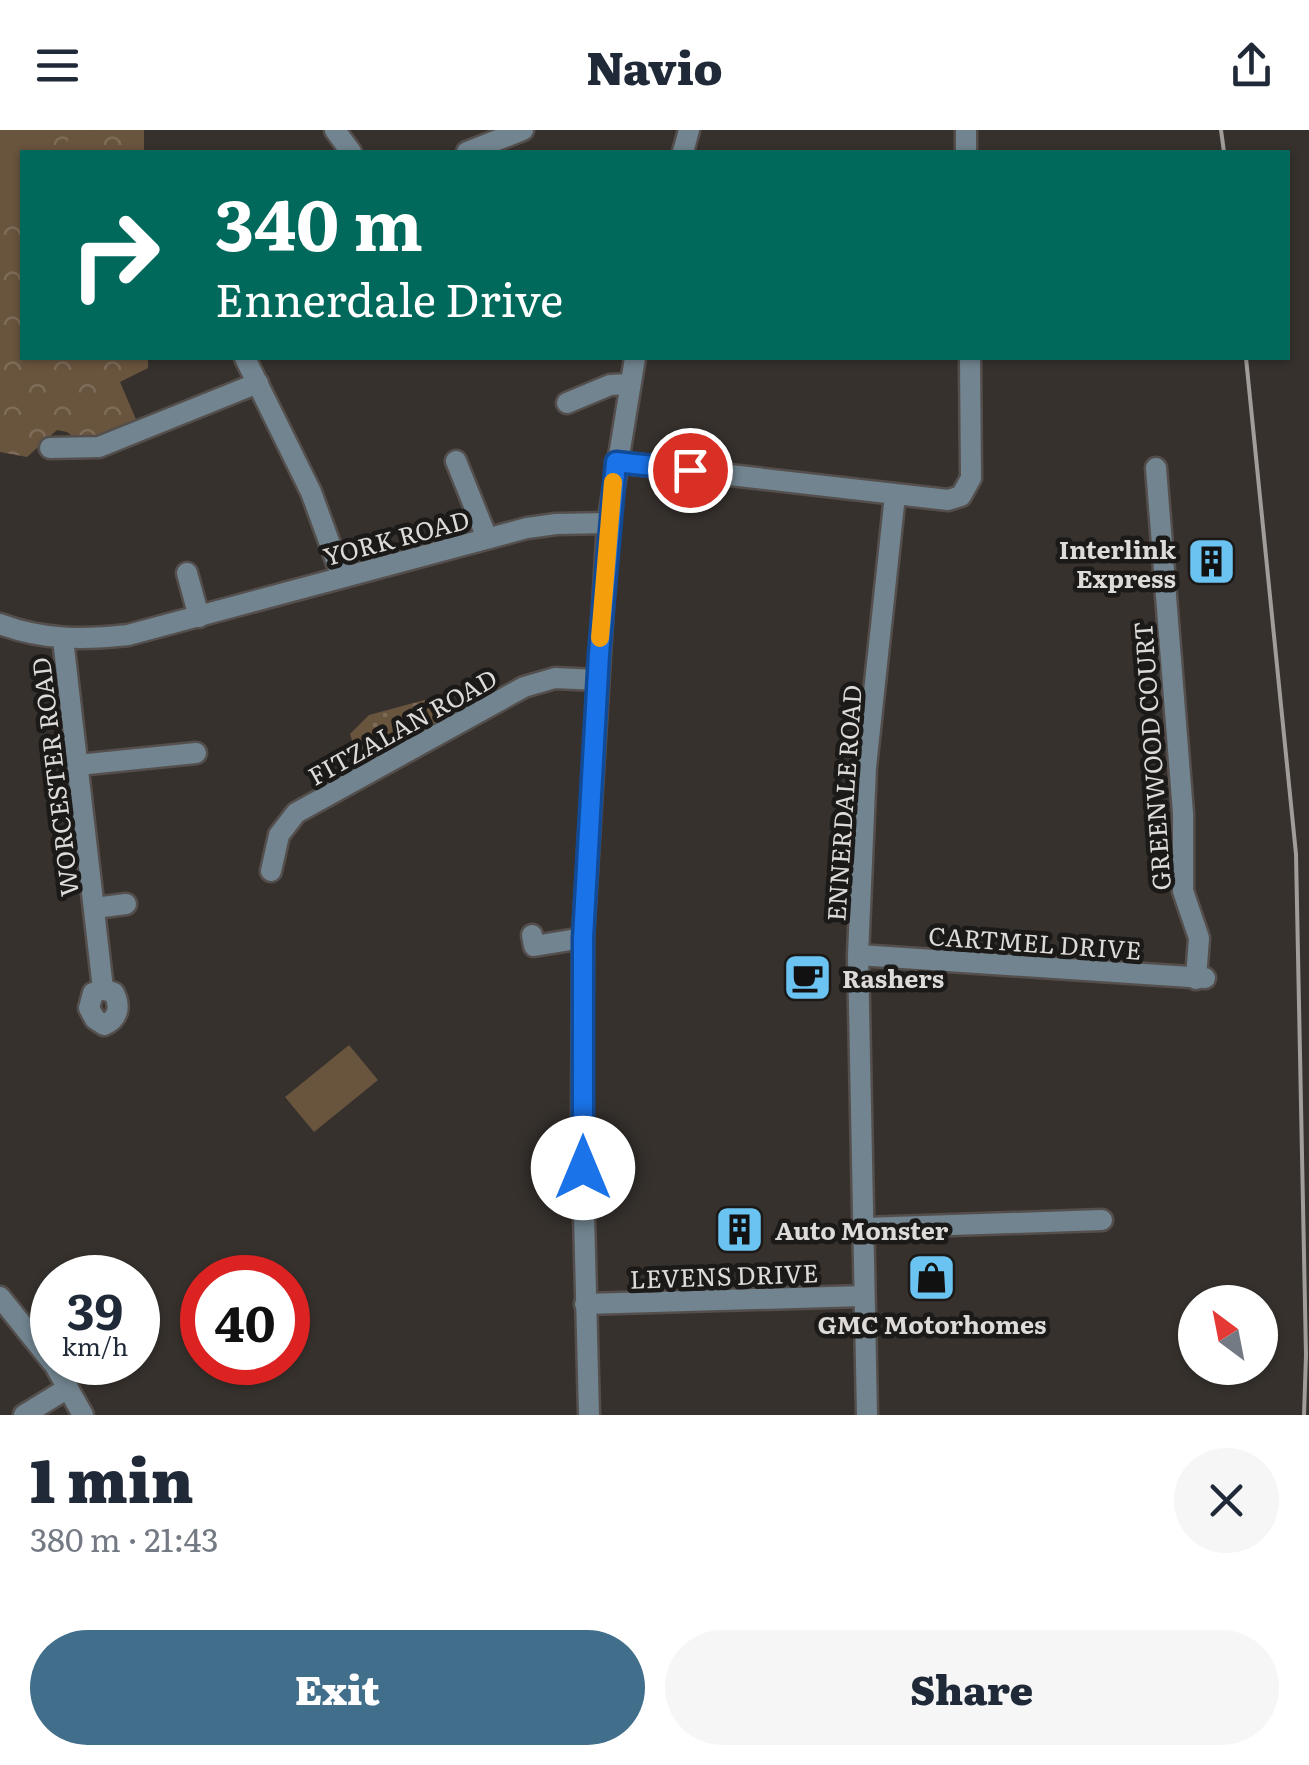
<!DOCTYPE html>
<meta charset="utf-8">
<style>
:root{--surface:#fff;--page:#f6f6f7;--text:#1f2937;--muted:#747a83;--accent:#416e8b}
body{margin:0;font-family:Literata,serif;background:var(--page);color:var(--text);height:100vh;display:flex;flex-direction:column;font-size:38px;white-space:nowrap}
*{box-sizing:border-box;margin:0}
p{font-size:32px;color:var(--muted)}
.icon{flex:none;width:55px;height:55px;fill:none;stroke:currentColor;stroke-width:2;stroke-linecap:round;stroke-linejoin:round}
.map{position:relative;height:1285px;overflow:hidden}
.details{display:flex;flex-direction:column;background:var(--surface);flex:1}
.details>*{flex:none}
.banner{position:absolute;left:20px;top:20px;width:1270px;height:210px;border-radius:0px;box-shadow:0 2px 8px #0004;background:#00695c;color:#fff;overflow:hidden}
.needle{width:65px;rotate:328deg}
.buttons{position:absolute;left:1178px;top:1155px;display:grid;gap:20px}
.buttons a{display:grid;place-items:center;width:100px;height:100px;border-radius:50%;background:var(--surface);box-shadow:0 2px 8px #0004;font-size:50px}
.speed{position:absolute;left:30px;top:1125px;display:flex;gap:20px;font-size:50px;font-weight:700;text-align:center}
.speed>*{display:grid;place-content:center;width:130px;height:130px;border-radius:50%;background:var(--surface);box-shadow:0 2px 8px #0004;line-height:1}
.speed small{font-size:25px;font-weight:400}
.speed .limit{border:15px solid #d22;background:#fff;color:#111}
.pin{position:absolute;display:grid;place-items:center;width:85px;height:85px;color:#fff;margin:-42px;border:5px solid #fff;border-radius:50%;box-shadow:0 2px 10px #0007}
.me{position:absolute;width:110px;margin:-55px;rotate:0deg;stroke-linejoin:round;filter:drop-shadow(0 0 8px #0008)}
.turn{display:flex;align-items:center;gap:35px;height:210px;padding:0 30px;font-size:45px}
.turn .icon{width:130px;height:130px;stroke-width:2.5}
.turn b{display:block;font-size:70px;line-height:85px}
.round{display:grid;place-items:center;flex:none;width:105px;height:105px;border-radius:52px;background:var(--page)}
.head{display:flex;align-items:center;justify-content:space-between;height:170px;padding:0 30px}
h1{font-size:60px;font-weight:800;line-height:75px}
.action{display:flex;gap:20px;margin-top:auto;padding:20px 30px}
.action a{flex:1;height:115px;border-radius:60px;background:var(--accent);color:#fff;font-size:40px;font-weight:800;line-height:115px;text-align:center}
.action a+a{background:var(--page);color:var(--text)}
header{display:flex;justify-content:space-between;align-items:center;height:130px;padding:0 30px;background:var(--surface);font-size:45px;font-weight:800}
.map>svg:first-child{display:block}
.grass{fill:url(#grass-dots)}
.park{fill:url(#park-crowns)}
.garden{fill:#69543e}
.lines{fill:none;stroke-linecap:round;stroke-linejoin:round}
.minor-casing{stroke:#544f4c;stroke-width:25}
.minor{stroke:#71848f;stroke-width:20}
.rail{stroke:#a19d9a;stroke-width:4}
.route-casing{stroke:#114b97;stroke-width:25}
.route{stroke:#1a73e8;stroke-width:18}
.slow{stroke:#f59e0b;stroke-width:18}
.labels{text-anchor:middle;dominant-baseline:central;stroke-width:9;stroke-linejoin:round;paint-order:stroke}
.street-label{font-size:25px;fill:#dddad8;stroke:#1c1a18}
.poi-label{font-size:25px;font-weight:bold;fill:#dddad8;stroke:#1c1a18;text-anchor:start}
</style>
<header><svg class="icon" aria-label="menu" viewBox="0 0 24 24"><path d="M4 6h16M4 12h16M4 18h16"/></svg>Navio<svg class="icon" aria-label="share" viewBox="0 0 24 24"><path d="M12 15V3M7 8l5-5 5 5M5 13v7h14v-7"/></svg></header>
<div class="map">
<svg width="1309" height="1285" viewBox="0 0 1309 1285">
<defs>
<pattern id="grass-dots" width="8" height="8" patternUnits="userSpaceOnUse" patternTransform="scale(2.5)"><rect width="8" height="8" fill="#69543e"/><path d="M2 2h.1M6 6h.1" fill="none" stroke="#7e6c59" stroke-width="1.8" stroke-linecap="round"/></pattern>
<pattern id="park-crowns" width="20" height="18" patternUnits="userSpaceOnUse" patternTransform="scale(2.5)"><rect width="20" height="18" fill="#69543e"/><path d="M2 6a3 3 0 1 1 6 0M12 15a3 3 0 1 1 6 0" fill="none" stroke="#7e6c59"/></pattern>
</defs>
<rect width="100%" height="100%" fill="#36312d"/>
<polygon class="grass" points="443,565 452,583 360,635 350,604 369,585"/>
<polygon class="park" points="0,0 144,0 144,22 22,22 22,228 148,228 148,238 120,252 138,294 85,315 67,302 57,300 27,327 0,322"/>
<g class="garden">
<polygon points="0,0 35,0 40,22 22,22 22,61 0,66"/>
<polygon points="68,0 93,0 92,22 68,22"/>
<polygon points="349,915 378,950 314,1002 285,967"/>
</g>
<g class="lines">
<defs>
<g id="minor">
<polyline points="335,0 351,22"/>
<polyline points="966,0 966,22"/>
<polyline points="467,22 523,0"/>
<polyline points="683,22 689,0"/>
<polyline points="245,228 311,362 342,447"/>
<polyline points="567,273 610,255 629,254"/>
<polyline points="50,318 99,317 258,253"/>
<polyline points="456,331 487,408"/>
<polyline points="616,332 948,370 961,366 971,348 970,228"/>
<polyline points="1156,338 1183,683 1183,761 1199,808 1196,849"/>
<polyline points="187,443 199,487"/>
<path d="M0,494C43,510 83,510 128,505L527,398L556,394L608,393"/>
<polyline points="63,509 103,859"/>
<polyline points="78,635 196,623"/>
<polyline points="271,741 279,705 296,683 524,557 555,548 597,550"/>
<polyline points="95,778 126,774"/>
<polyline points="532,805 534,816 583,808"/>
<polyline points="858,825 1205,848"/>
<path d="M103,859L114,863C121,877 118,889 104,895L95,889L89,878L93,863Z"/>
<polyline points="864,1098 1102,1090"/>
<polyline points="0,1167 52,1232"/>
<polyline points="585,1174 864,1166"/>
<polyline points="53,1232 83,1285"/>
<polyline points="24,1285 68,1258"/>
<polyline points="589,1285 582,1004 583,808 608,393 635,228"/>
<polyline points="867,1285 858,825 866,637 895,365"/>
</g>
</defs>
<use href="#minor" class="minor-casing"/>
<use href="#minor" class="minor"/>
<g class="rail">
<polyline points="1221,0 1224,22"/>
<polyline points="1246,228 1296,724 1306,1225 1304,1285"/>
</g>
</g>
<g class="lines">
<defs>
<polyline id="route" points="583,1038 583,808 599,524 616,332 690,340"/>
</defs>
<use href="#route" class="route-casing"/>
<use href="#route" class="route"/>
<polyline class="slow" points="600,508 613,352"/>
</g>
<defs>
<symbol id="building-square" viewBox="-11 -11 22 22"><rect x="-9" y="-9" width="18" height="18" rx="4" fill="#6bc3f2" stroke="#1c1a18"/><path d="M-4-6H4V6H1V3H-1V6H-4ZM-2.5-4.3h1.7v1.8h-1.7ZM.8-4.3h1.7v1.8H.8ZM-2.5-1h1.7V.8h-1.7ZM.8-1h1.7V.8H.8Z" fill="#111"/></symbol>
<symbol id="cafe-square" viewBox="-11 -11 22 22"><rect x="-9" y="-9" width="18" height="18" rx="4" fill="#6bc3f2" stroke="#1c1a18"/><path d="M-5.5-4.5H6V0H3Q3 3.5 0 3.5H-2.5Q-5.5 3.5-5.5 0ZM3-3.2v2h1.7v-2ZM-6 4.5H4V6H-6Z" fill="#111"/></symbol>
<symbol id="shop-square" viewBox="-11 -11 22 22"><rect x="-9" y="-9" width="18" height="18" rx="4" fill="#6bc3f2" stroke="#1c1a18"/><path d="M-5-2.5h2.3a2.7 3.5 0 0 1 5.4 0H5L5.5 6h-11ZM-1.5-2.5h3a1.5 2.3 0 0 0-3 0Z" fill="#111"/></symbol>
</defs>
<g fill-rule="evenodd">
<use href="#building-square" x="1184" y="404" width="55" height="55"/>
<use href="#cafe-square" x="780" y="820" width="55" height="55"/>
<use href="#building-square" x="712" y="1072" width="55" height="55"/>
<use href="#shop-square" x="904" y="1120" width="55" height="55"/>
</g>
<g class="labels">
<g class="street-label">
<text transform="translate(396 407) rotate(-15)">YORK ROAD</text>
<text transform="translate(402 596) rotate(-29)">FITZALAN ROAD</text>
<text transform="translate(1151 626) rotate(-94)">GREENWOOD COURT</text>
<text transform="translate(54 647) rotate(-97)">WORCESTER ROAD</text>
<text transform="translate(843 673) rotate(-86)">ENNERDALE ROAD</text>
<text transform="translate(1035 812) rotate(4)">CARTMEL DRIVE</text>
<text transform="translate(724 1145) rotate(-2)">LEVENS DRIVE</text>
</g>
<g class="poi-label">
<text x="1176" y="418" text-anchor="end">Interlink<tspan x="1176" dy="29">Express</tspan></text>
<text x="842" y="847">Rashers</text>
<text x="775" y="1099">Auto Monster</text>
<text x="932" y="1193" text-anchor="middle">GMC Motorhomes</text>
</g>
</g>
</svg>
<div class="buttons">
<a><svg class="needle" viewBox="-14 -14 28 28"><path d="M0-13l5 13h-10z" fill="#e53935"/><path d="M0 13l5-13h-10z" fill="#747a83"/></svg></a>
</div>
<div class="speed"><div>39<small>km/h</small></div><div class="limit">40</div></div>
<div class="pin" style="left:690px;top:340px;background:#d93025"><svg class="icon" aria-label="arrive" viewBox="0 0 24 24"><path d="M6 21V4h12l-3 4 3 4H6"/></svg></div>
<svg class="me" style="left:583px;top:1038px" viewBox="-20 -20 40 40"><circle r="19" fill="#fff"/><path d="M0-13L10 11 0 6-10 11z" fill="#1a73e8"/></svg>
<div class="banner">
<div class="turn"><svg class="icon" aria-label="right" viewBox="0 0 24 24"><path d="M7 20v-9h11M14 6l5 5-5 5"/></svg><div><b>340 m</b>Ennerdale Drive</div></div>
</div>
</div>
<section class="details">
<div class="head"><div><h1>1 min</h1><p>380 m · 21:43</p></div><a class="round"><svg class="icon" aria-label="close" viewBox="0 0 24 24"><path d="M6 6l12 12M18 6L6 18"/></svg></a></div>
<div class="action"><a>Exit</a><a>Share</a></div>
</section>
